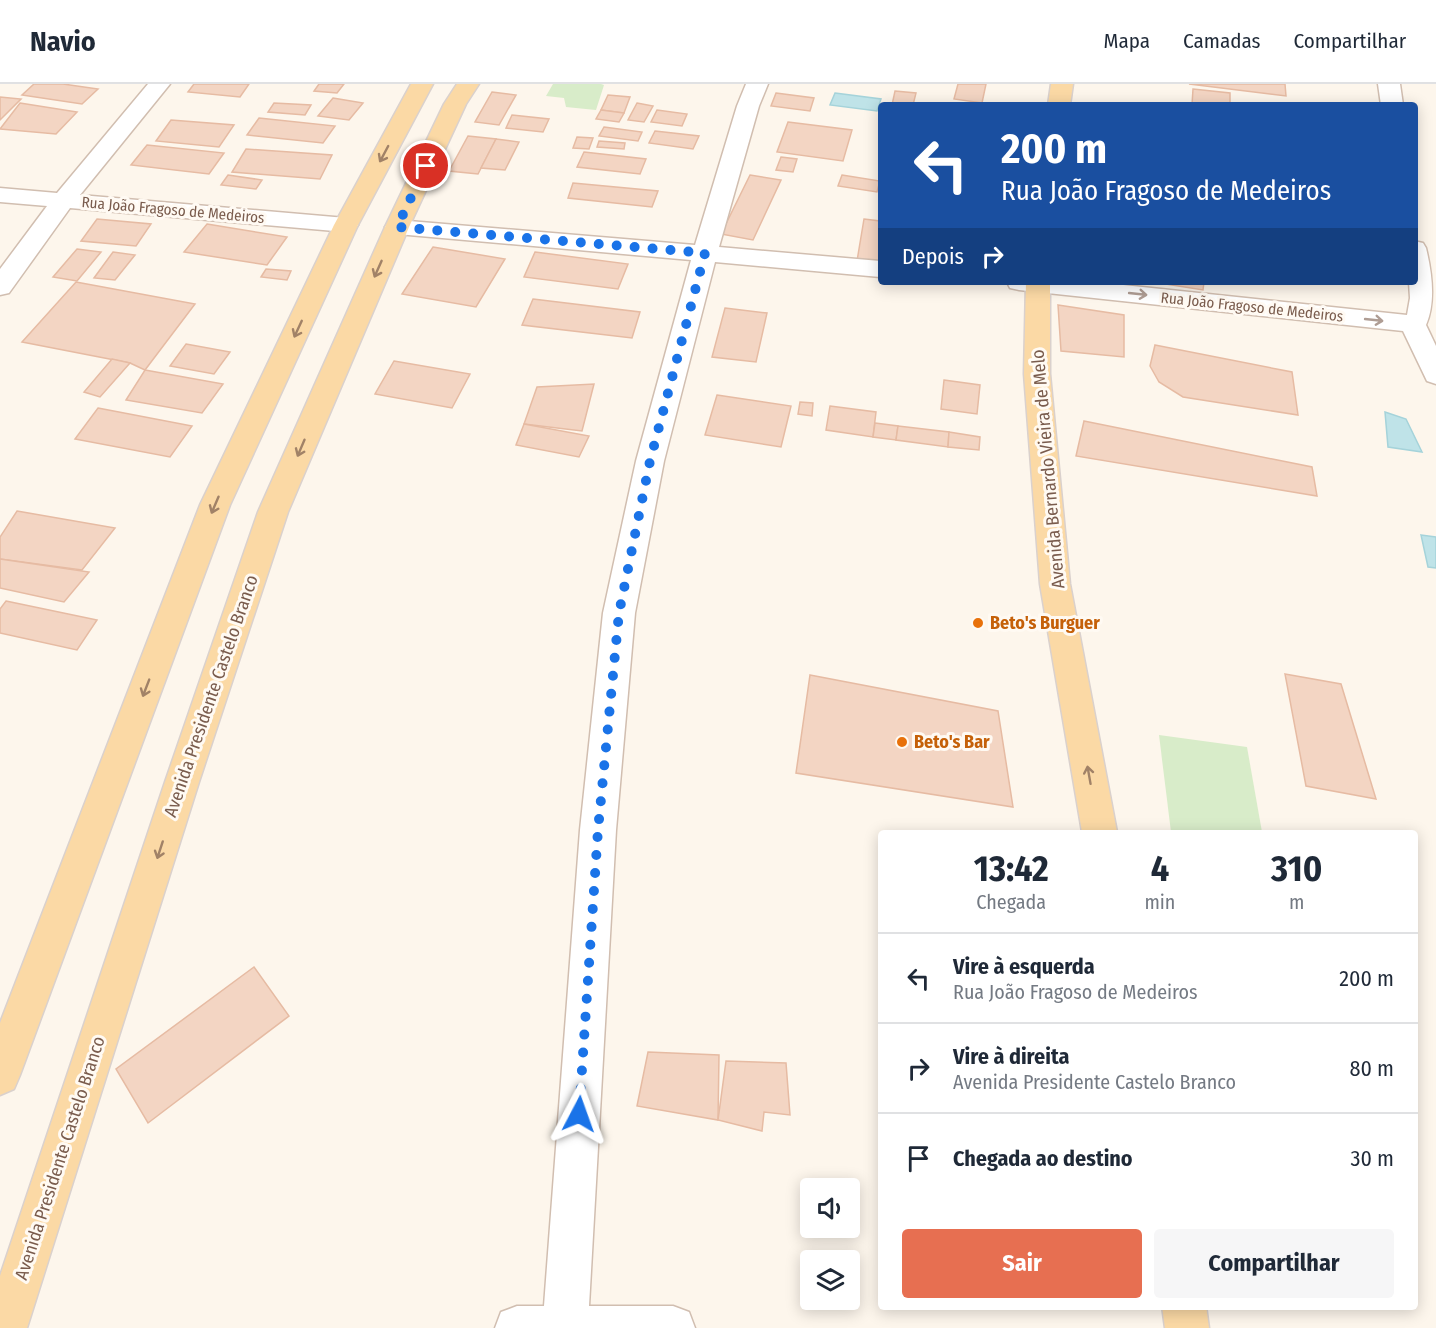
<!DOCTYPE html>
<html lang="pt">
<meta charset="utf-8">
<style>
:root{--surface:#fff;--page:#f6f6f7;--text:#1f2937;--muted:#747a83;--line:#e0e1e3;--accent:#e76f51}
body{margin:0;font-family:"Fira Sans Condensed",sans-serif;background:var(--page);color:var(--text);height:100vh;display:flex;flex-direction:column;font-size:22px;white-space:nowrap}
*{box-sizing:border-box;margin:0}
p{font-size:20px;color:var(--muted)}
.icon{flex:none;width:33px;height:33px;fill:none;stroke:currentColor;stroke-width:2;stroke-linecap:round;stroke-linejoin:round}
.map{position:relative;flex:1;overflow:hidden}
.side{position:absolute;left:878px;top:746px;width:540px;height:480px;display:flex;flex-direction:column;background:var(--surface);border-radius:6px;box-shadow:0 3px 15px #0003}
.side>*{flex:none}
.banner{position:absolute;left:878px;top:18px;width:540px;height:183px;border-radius:6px;box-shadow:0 3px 15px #0003;background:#1a4fa0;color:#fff;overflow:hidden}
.controls{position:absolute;left:800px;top:1094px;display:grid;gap:12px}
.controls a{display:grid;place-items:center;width:60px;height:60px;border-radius:6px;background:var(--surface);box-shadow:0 3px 15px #0003;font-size:30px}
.pin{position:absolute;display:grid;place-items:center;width:51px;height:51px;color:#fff;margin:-26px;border:3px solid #fff;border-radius:50%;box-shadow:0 2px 6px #0007}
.me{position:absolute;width:66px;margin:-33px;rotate:4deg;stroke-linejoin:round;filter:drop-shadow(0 0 4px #0008)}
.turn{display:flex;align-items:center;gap:21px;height:126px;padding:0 24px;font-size:27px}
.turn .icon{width:78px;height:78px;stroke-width:2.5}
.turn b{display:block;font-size:42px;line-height:51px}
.then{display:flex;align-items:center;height:57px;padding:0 24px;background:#0003;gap:12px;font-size:22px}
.eta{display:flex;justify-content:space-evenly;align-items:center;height:102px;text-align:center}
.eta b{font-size:36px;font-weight:700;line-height:42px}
.action{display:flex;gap:12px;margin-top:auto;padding:12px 24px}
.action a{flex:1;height:69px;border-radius:6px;background:var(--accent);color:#fff;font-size:24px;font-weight:700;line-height:69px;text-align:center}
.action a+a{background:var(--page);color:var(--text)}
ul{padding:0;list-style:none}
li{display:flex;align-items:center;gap:18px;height:90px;padding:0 24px;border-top:2px solid var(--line)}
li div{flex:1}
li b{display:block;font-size:22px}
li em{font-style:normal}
header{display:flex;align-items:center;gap:36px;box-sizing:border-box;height:84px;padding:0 30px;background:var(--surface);border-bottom:2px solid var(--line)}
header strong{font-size:28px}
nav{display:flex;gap:33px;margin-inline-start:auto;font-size:21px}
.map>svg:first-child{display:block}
.green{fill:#d8ecc9}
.water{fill:#bfe3e8;stroke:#a5d3da;stroke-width:1.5}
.building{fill:#f3d5c3;stroke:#e6bba3;stroke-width:1.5}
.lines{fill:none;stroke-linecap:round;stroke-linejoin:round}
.minor-casing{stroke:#d1beb0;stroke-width:3}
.major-casing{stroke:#dad1cd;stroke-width:3}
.minor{fill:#fff;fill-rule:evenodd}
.major{fill:#fbd9a5;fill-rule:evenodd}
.oneway{stroke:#a18267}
.oneway2{stroke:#af9d94}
.route{stroke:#1a73e8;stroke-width:10;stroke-dasharray:0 18}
.food-dot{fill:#e8710a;stroke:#fffaf3;stroke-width:2}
.labels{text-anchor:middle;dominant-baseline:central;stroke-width:6;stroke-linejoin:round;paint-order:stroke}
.far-street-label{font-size:15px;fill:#7a5c4d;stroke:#fffaf3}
.street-label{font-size:18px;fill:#7a5c4d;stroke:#fffaf3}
.food-label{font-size:18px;font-weight:bold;fill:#c56008;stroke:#fffaf3;text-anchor:start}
</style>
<header>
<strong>Navio</strong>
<nav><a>Mapa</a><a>Camadas</a><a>Compartilhar</a></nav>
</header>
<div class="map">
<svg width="1436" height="1244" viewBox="0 0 1436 1244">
<rect width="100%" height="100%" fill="#fdf6ec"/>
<g class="green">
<polygon points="553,0 601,0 604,1 596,26 566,23 564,14 546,12"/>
<polygon points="1159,651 1247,663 1262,748 1171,748"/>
</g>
<g class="water">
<polygon points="835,9 881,15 877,27 830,21"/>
<polygon points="1385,328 1406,335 1422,368 1388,363"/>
<polygon points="1421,451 1436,453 1436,484 1428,483"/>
</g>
<g class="building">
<polygon points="34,0 63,0 98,5 82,20 22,11"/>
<polygon points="194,0 249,0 240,13 188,8"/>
<polygon points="319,0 344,0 337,9 314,7"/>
<polygon points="958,0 986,0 982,19 954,15"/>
<polygon points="1189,0 1285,0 1286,12"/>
<polygon points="1193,5 1230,9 1230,21 1192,21"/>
<polygon points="895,7 916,9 913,21 892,21"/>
<polygon points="492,8 516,11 499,41 475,38"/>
<polygon points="776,9 814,14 810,27 771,22"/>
<polygon points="608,11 630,13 624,29 601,26"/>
<polygon points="0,13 21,15 0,36"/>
<polygon points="333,14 363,19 349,36 318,32"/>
<polygon points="20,19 77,28 56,50 0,45"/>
<polygon points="274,19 311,21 305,31 268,28"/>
<polygon points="637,19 653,22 644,38 628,36"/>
<polygon points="601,26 624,29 619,38 596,35"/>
<polygon points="657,26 687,30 682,42 651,38"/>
<polygon points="512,31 549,35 543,48 506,44"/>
<polygon points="259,34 335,42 323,59 247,51"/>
<polygon points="171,36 234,41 219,63 156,57"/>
<polygon points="788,38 852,46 843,77 777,68"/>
<polygon points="604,43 642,48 638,57 599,52"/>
<polygon points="655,47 699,52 693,65 649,59"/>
<polygon points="468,52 496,55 478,90 449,87"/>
<polygon points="577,53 593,54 589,65 573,64"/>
<polygon points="496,55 519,58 505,86 481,84"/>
<polygon points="599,57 625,59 624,65 597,63"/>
<polygon points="147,61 224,69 209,90 131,81"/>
<polygon points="246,65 332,71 320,95 232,88"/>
<polygon points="584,68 646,75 640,90 577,83"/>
<polygon points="781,73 797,75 793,88 776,86"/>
<polygon points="228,91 262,96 256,105 221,101"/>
<polygon points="750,91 781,96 753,156 721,150"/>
<polygon points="842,91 880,97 877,108 838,102"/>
<polygon points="573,99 658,107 652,123 568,114"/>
<polygon points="97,135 151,140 136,162 81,157"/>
<polygon points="864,135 880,137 880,179 857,177"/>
<polygon points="207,140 287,153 267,181 184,168"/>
<polygon points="433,163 505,175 476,223 402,210"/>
<polygon points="77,165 101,168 77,197 53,193"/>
<polygon points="113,168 135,171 115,196 94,194"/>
<polygon points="535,168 628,180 618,205 524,193"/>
<polygon points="266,185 291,187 287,196 261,193"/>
<polygon points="76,198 195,220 145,286 130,279 22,258"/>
<polygon points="1153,198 1204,198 1203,206"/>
<polygon points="533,215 640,228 632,254 522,241"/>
<polygon points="1058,221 1124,231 1124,273 1061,267"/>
<polygon points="725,224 767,229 756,278 712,273"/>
<polygon points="186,260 230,268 214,290 170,282"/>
<polygon points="1155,261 1292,288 1298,331 1183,313 1159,298 1150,282"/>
<polygon points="112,275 130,279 100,313 84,308"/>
<polygon points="394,277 470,290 452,324 375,310"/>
<polygon points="145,286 223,300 202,329 126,316"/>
<polygon points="944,296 980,301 977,330 941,325"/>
<polygon points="594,300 582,347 524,340 537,303"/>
<polygon points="717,311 791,322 781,363 705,351"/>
<polygon points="800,318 813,319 812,332 798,330"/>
<polygon points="830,322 876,328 873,353 826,346"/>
<polygon points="98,324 192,342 170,373 75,355"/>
<polygon points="1084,337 1312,383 1317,412 1076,372"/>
<polygon points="875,339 898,342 896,356 873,353"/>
<polygon points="524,340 589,352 579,373 516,361"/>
<polygon points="898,342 949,348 948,363 896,356"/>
<polygon points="949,348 980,353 979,366 948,363"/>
<polygon points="17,427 115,444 82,486 0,475 0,453"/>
<polygon points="0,475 89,488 64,518 0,504"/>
<polygon points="6,517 97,536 77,566 0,549 0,525"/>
<polygon points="1285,590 1341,600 1376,715 1306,702"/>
<polygon points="810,591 998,627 1013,723 796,689"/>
<polygon points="254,883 289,932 148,1039 116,985"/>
<polygon points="648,968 719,971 718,1036 637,1022"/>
<polygon points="726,977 786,979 790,1031 764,1028 762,1047 718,1036"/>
</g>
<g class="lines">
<defs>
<g id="minor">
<polygon points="148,0 170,0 80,111 346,134 354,136 358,141 354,146 346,148 70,124 9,209 0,211 0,185 47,122 0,118 0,104 57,109"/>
<polygon points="746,0 768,0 759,22 719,163 880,177 880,193 715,178 664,377 635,529 616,746 589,1222 673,1222 689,1228 695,1244 495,1244 501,1228 517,1222 544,1222 580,746 603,529 636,377 691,176 397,150 389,148 385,143 389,138 397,136 695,161 737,22"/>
<polygon points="1378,0 1400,0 1403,21 1381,21"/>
<path d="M1414,157L1423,159L1426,164C1432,189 1436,218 1426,241L1436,262V300L1427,297L1403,247L1019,206L1010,204L1007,198H1095L1407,231L1410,214L1409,198H1414Z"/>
</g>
<g id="major">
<polygon points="411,0 433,0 358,141 230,421 20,991 14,1005 0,1011 0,939 200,421 334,141"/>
<polygon points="457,0 479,0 466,20 409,143 288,428 199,698 27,1244 0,1244 0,1192 165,698 258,428 385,143 444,20"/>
<polygon points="1051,0 1073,0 1070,21 1048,21"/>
<polygon points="1026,198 1050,198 1050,290 1070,500 1117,748 1082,748 1040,500 1024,290"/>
<polygon points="1162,1222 1206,1222 1209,1244 1165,1244"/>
</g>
</defs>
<use href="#minor" class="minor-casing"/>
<use href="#major" class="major-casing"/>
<use href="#minor" class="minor"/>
<use href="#major" class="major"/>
</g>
<defs><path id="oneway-shaft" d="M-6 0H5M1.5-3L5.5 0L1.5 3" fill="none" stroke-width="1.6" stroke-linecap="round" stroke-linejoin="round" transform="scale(1.5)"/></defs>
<g class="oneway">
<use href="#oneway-shaft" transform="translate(384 70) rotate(118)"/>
<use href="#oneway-shaft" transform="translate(378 185) rotate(114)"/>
<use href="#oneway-shaft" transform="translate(298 245) rotate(115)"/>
<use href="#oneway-shaft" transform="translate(301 364) rotate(113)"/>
<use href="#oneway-shaft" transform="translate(215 421) rotate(113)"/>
<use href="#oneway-shaft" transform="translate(146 604) rotate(111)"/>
<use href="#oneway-shaft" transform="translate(1089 691) rotate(-100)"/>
<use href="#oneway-shaft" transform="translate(160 766) rotate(108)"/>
</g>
<g class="oneway2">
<use href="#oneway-shaft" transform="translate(1138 210) rotate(6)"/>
<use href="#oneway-shaft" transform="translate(1374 236) rotate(6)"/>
</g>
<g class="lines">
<polyline class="route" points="426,82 397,143 705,169 650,377 619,529 598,746 579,1030"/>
</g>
<g class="food-dot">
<circle cx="978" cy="539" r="6"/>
<circle cx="902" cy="658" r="6"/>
</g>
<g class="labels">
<g class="far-street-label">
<text transform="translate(173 126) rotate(5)">Rua João Fragoso de Medeiros</text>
<text transform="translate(1252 223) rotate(6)">Rua João Fragoso de Medeiros</text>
</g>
<g class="street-label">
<text transform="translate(1048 385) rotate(-95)">Avenida Bernardo Vieira de Melo</text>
<text transform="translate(211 612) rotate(-71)">Avenida Presidente Castelo Branco</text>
<text transform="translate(60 1074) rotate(-72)">Avenida Presidente Castelo Branco</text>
</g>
<g class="food-label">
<text x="990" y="539">Beto's Burguer</text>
<text x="914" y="658">Beto's Bar</text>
</g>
</g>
</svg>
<div class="controls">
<a><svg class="icon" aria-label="sound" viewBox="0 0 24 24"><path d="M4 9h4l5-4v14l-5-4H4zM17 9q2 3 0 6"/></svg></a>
<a><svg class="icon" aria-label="layers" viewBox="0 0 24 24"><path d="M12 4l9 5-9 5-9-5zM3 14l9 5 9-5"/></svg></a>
</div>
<div class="pin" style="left:426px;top:82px;background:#d93025"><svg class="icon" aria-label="arrive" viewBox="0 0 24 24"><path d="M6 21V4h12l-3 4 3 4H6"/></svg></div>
<svg class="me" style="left:579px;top:1030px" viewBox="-20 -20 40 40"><path d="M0-17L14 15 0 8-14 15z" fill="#1a73e8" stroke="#fff" stroke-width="4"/></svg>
<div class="banner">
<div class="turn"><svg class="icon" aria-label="left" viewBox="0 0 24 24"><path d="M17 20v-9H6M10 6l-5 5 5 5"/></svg><div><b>200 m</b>Rua João Fragoso de Medeiros</div></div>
<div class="then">Depois<svg class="icon" aria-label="right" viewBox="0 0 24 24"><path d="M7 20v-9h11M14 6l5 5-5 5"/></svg></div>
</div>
<section class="side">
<div class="eta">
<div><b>13:42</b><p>Chegada</p></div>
<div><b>4</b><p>min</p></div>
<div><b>310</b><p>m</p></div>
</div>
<ul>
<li><svg class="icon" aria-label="left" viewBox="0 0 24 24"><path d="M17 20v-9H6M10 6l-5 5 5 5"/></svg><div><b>Vire à esquerda</b><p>Rua João Fragoso de Medeiros</p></div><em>200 m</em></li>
<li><svg class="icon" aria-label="right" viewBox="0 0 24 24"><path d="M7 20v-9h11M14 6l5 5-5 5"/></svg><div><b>Vire à direita</b><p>Avenida Presidente Castelo Branco</p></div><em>80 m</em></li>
<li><svg class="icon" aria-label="arrive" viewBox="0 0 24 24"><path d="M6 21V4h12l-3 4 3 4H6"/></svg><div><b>Chegada ao destino</b></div><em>30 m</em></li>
</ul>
<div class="action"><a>Sair</a><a>Compartilhar</a></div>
</section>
</div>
